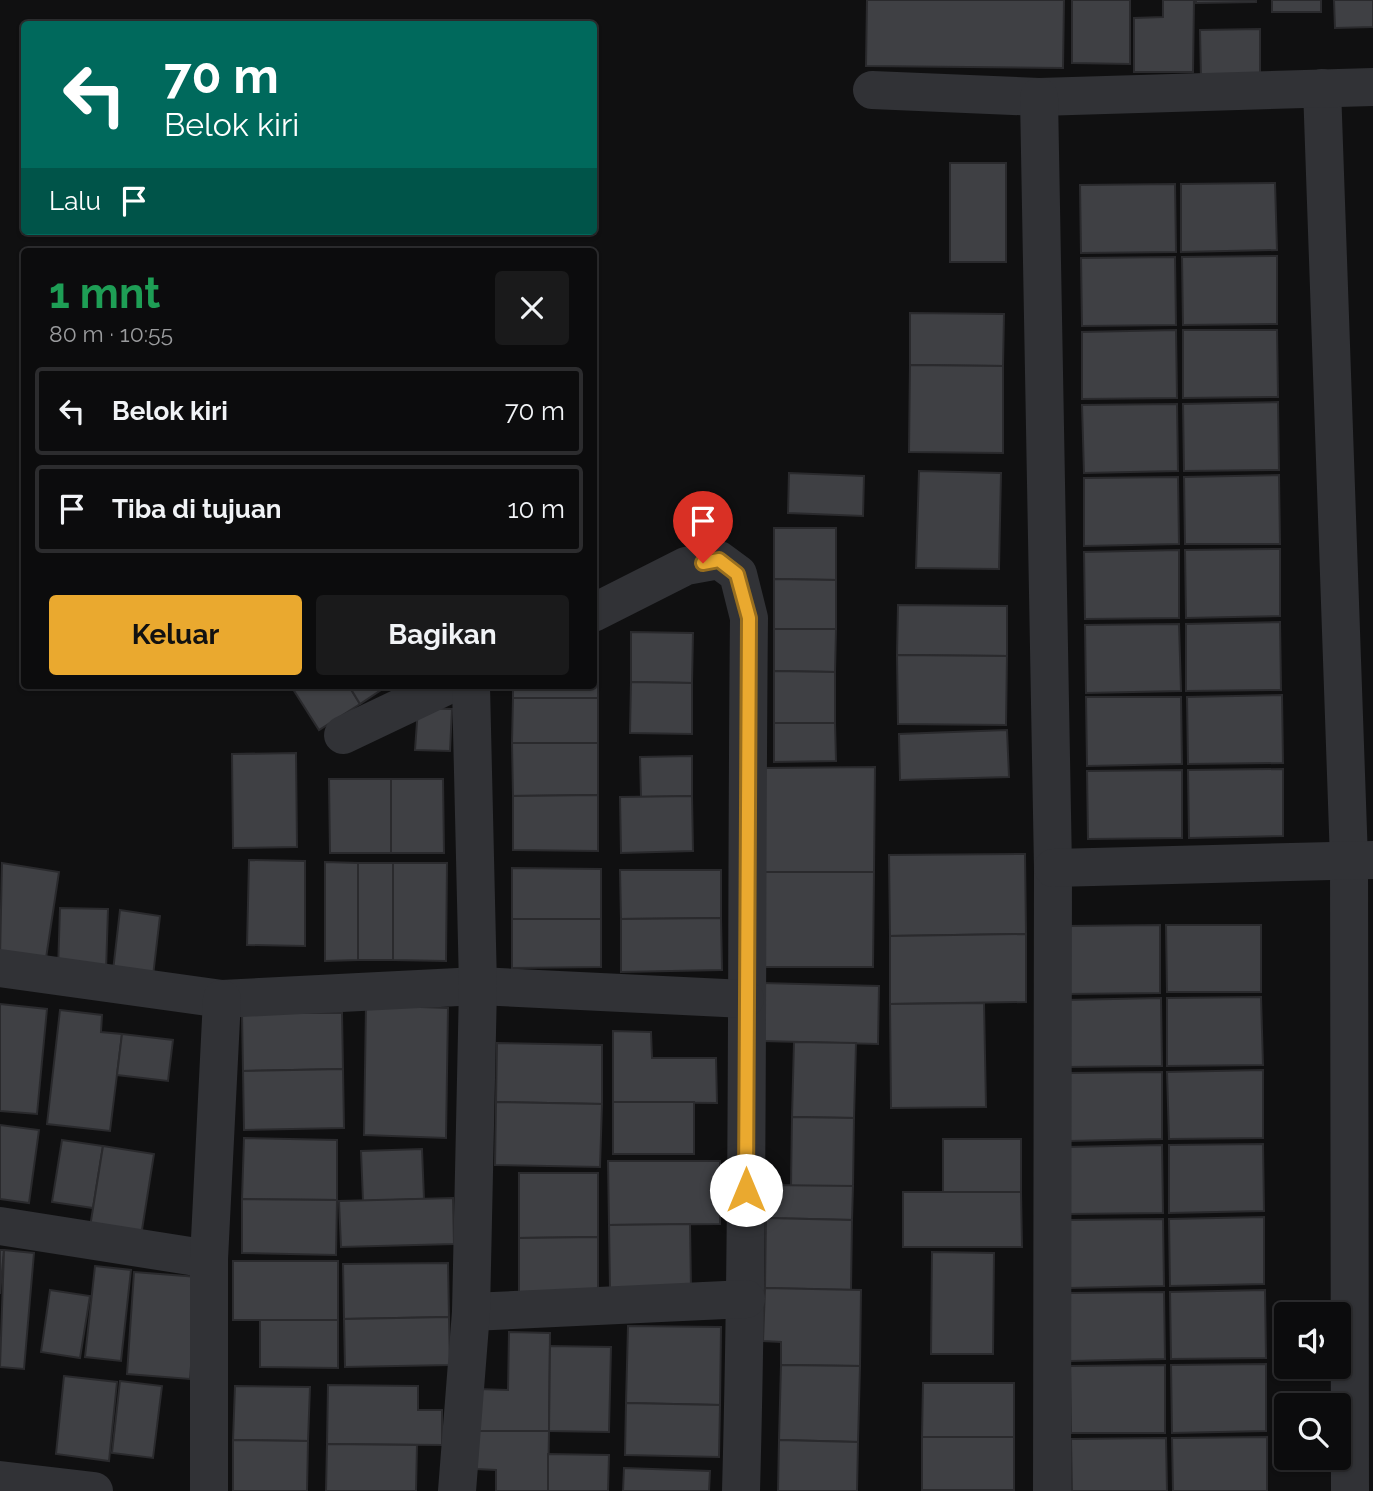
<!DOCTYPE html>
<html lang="id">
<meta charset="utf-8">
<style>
:root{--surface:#0c0c0d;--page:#1a1a1b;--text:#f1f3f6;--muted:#9a9b9d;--line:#2c2c2e;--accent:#eaa92f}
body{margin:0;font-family:Raleway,sans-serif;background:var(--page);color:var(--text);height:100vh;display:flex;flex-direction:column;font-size:26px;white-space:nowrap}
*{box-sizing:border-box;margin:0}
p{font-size:23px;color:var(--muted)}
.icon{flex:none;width:38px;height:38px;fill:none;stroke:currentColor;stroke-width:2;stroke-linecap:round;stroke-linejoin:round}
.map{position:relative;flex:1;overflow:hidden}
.sheet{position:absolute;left:21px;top:248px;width:576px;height:441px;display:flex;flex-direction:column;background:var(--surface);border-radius:7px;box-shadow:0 2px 5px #0004,0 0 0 2px var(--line)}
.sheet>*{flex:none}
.hud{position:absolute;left:21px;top:21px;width:576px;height:214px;border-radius:7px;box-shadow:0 2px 5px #0004,0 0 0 2px var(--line);background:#00695c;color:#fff;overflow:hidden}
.fabs{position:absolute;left:1274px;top:1302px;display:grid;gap:14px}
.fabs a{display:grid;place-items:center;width:77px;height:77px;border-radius:7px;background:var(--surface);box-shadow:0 2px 5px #0004,0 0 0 2px var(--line);font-size:35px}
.pin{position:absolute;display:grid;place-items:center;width:60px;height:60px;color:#fff;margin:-72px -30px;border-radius:50% 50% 50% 0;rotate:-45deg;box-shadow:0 0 7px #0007}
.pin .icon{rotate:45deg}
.me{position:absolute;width:77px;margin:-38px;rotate:0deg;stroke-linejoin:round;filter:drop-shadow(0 0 5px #0008)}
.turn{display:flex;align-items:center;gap:24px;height:147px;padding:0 28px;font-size:32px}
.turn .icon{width:91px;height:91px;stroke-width:2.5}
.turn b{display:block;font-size:49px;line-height:60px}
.then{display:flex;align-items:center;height:66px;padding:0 28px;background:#0003;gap:14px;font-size:26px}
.round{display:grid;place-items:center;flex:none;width:74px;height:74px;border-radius:7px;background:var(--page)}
.headline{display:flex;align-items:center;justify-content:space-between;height:119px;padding:0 28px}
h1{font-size:42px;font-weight:700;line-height:52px;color:#1e9e55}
.primary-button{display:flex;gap:14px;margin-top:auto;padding:14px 28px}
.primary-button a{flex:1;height:80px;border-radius:7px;background:var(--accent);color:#111;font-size:28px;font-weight:700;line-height:80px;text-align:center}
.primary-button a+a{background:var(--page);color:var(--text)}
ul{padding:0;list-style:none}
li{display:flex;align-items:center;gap:21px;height:88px;margin:0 14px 10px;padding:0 14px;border:4px solid var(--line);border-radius:7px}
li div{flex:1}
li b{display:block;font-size:26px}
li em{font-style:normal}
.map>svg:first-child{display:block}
.building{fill:#3f4044;stroke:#2a2a2d;stroke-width:2}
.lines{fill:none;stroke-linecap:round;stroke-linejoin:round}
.street{stroke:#313236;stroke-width:38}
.route-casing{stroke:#986e1f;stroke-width:18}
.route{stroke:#eaa92f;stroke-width:12}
</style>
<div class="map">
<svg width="1373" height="1491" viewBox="0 0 1373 1491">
<rect width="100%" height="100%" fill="#101011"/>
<g class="building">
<polygon points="867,0 1064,0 1063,68 866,66"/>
<polygon points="1072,0 1130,0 1130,64 1072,63"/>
<polygon points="1163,0 1194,0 1193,72 1134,72 1134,18 1163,17"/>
<polygon points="1196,0 1256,0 1256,2 1196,3"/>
<rect x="1272" y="0" width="49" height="12"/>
<polygon points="1334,0 1373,0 1373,27 1335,28"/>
<polygon points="1260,29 1260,80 1201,80 1200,30"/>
<rect x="950" y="163" width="56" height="99"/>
<polygon points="1275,183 1277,250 1181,252 1181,184"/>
<polygon points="1175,184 1176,252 1081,253 1080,185"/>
<polygon points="1277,256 1277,324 1183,325 1182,257"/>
<polygon points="1175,257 1176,325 1082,326 1081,258"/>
<polygon points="910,313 1004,314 1003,366 910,365"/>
<polygon points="1176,330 1177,398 1082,399 1082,332"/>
<polygon points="1183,330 1277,330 1278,397 1183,398"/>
<polygon points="910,365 1003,366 1003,453 909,452"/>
<polygon points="1278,402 1279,470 1184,471 1183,404"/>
<polygon points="1177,404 1178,471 1084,473 1082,405"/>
<polygon points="919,471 1001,473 999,569 916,568"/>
<polygon points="789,473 864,476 863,516 788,513"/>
<polygon points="1279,475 1280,544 1185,544 1184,477"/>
<polygon points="1178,477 1179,544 1084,546 1084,478"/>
<polygon points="774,528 836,528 836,580 774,579"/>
<polygon points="1280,549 1280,616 1186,618 1185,550"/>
<polygon points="1179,550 1179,618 1085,619 1084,552"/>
<polygon points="774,579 836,580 836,629 774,629"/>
<polygon points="898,605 1007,606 1007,656 897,655"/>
<polygon points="1280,622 1281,690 1186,691 1186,624"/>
<polygon points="1179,624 1181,691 1086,693 1085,625"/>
<polygon points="774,629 836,629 835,672 774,671"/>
<polygon points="631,632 693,633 692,683 631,682"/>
<polygon points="897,655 1007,656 1006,725 898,724"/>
<polygon points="593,665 598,665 598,698 513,698 513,686 593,686"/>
<polygon points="774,671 835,672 835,723 774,723"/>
<polygon points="631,682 692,683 692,734 630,733"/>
<polygon points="291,686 349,686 360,704 319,730"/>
<polygon points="349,686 387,686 360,704"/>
<polygon points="1282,695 1283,763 1188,764 1187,697"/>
<polygon points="1086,697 1181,697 1182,764 1087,766"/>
<polygon points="513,698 598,698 598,743 512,743"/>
<polygon points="418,708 452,709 450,751 415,750"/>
<polygon points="774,723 835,723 836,761 774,762"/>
<polygon points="1007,730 1009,777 900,780 899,734"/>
<polygon points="512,743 598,743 598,795 513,796"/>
<polygon points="296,753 297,847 233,848 232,754"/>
<polygon points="692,756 692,796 641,797 640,757"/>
<polygon points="875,767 874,872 757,872 758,768"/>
<polygon points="1283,769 1283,836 1189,838 1188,770"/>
<polygon points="1182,770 1182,838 1088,839 1087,771"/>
<polygon points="329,779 391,779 391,853 330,853"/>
<polygon points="391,779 443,779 444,853 391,853"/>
<polygon points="598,795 598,851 513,850 513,796"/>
<polygon points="692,796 693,851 621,853 620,797"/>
<polygon points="1025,854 1026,934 890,936 889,855"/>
<polygon points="249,860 305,861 305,946 247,945"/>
<polygon points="325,862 358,863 358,960 325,961"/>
<polygon points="2,863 59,872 45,965 0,957"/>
<rect x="358" y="863" width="35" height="97"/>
<polygon points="393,863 447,863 446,961 393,960"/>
<polygon points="512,868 601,869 601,919 512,919"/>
<polygon points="620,870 721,870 721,918 621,919"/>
<polygon points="757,872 874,872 873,967 757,967"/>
<polygon points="60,908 108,909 106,971 58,970"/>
<polygon points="120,910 160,916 153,976 113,971"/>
<polygon points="721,918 722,970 621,972 621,919"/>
<polygon points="512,919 601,919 601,967 512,968"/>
<polygon points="1160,925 1160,993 1066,994 1065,926"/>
<polygon points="1166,925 1261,925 1261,992 1167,992"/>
<polygon points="1026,934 1026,1002 890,1004 890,936"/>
<polygon points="760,983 879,986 878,1044 759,1041"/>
<polygon points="1261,997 1263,1065 1167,1066 1167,998"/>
<polygon points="1161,998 1162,1066 1067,1067 1066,1000"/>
<polygon points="984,1003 986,1107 891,1108 890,1004"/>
<polygon points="0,1004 47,1009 37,1114 0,1111"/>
<polygon points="366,1005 448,1008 446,1138 364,1135"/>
<polygon points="60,1010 102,1015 101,1032 122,1034 110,1131 47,1124"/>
<polygon points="242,1013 342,1013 343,1069 243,1071"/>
<polygon points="613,1031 651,1032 652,1058 716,1058 717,1103 613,1102"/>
<polygon points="122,1034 173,1040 168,1081 117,1075"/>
<polygon points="794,1042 856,1043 854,1118 792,1117"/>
<polygon points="497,1043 602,1045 602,1104 496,1102"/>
<polygon points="343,1069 344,1128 244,1130 243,1071"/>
<polygon points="1263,1070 1263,1138 1169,1139 1167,1072"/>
<polygon points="1162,1072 1162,1139 1068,1141 1067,1073"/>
<polygon points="496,1102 602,1104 600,1167 495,1165"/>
<rect x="613" y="1102" width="81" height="52"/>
<polygon points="792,1117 854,1118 853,1186 791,1186"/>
<polygon points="0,1125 39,1130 29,1203 0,1199"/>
<polygon points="244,1138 337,1140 337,1200 242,1199"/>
<rect x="943" y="1139" width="78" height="53"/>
<polygon points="62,1140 103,1146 93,1208 52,1202"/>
<polygon points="1263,1144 1264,1211 1169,1213 1169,1145"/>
<polygon points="1162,1145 1163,1213 1068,1214 1068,1147"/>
<polygon points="103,1146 154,1154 141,1236 90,1227"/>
<polygon points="422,1149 424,1199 363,1201 361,1151"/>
<polygon points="608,1161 720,1161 720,1224 609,1225"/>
<polygon points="519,1173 598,1173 598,1237 519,1238"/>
<polygon points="767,1185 853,1186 852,1220 766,1218"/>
<polygon points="903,1192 1021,1192 1022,1247 903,1247"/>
<polygon points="453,1198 454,1244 341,1247 339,1201"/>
<polygon points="242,1199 337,1200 336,1255 242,1253"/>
<polygon points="1264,1217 1264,1284 1170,1286 1169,1219"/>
<polygon points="766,1218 852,1220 851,1290 765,1288"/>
<polygon points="1163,1219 1164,1286 1069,1288 1068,1220"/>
<polygon points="690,1224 691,1290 610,1289 609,1225"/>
<polygon points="598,1237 598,1291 519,1292 519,1238"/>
<polygon points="0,1250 4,1250 0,1294"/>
<polygon points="4,1250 34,1253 24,1369 0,1367"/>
<polygon points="932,1252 994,1253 993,1354 931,1354"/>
<rect x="233" y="1261" width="105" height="59"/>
<polygon points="448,1263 449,1317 344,1319 343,1264"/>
<polygon points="95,1266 131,1270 121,1361 85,1357"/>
<polygon points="134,1272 198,1277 190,1379 127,1374"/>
<polygon points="765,1288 861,1290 860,1366 781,1365 781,1342 763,1341"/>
<polygon points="50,1290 90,1296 80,1358 41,1352"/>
<polygon points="1265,1290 1266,1358 1171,1359 1170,1292"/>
<polygon points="1164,1292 1165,1359 1070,1361 1070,1293"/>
<polygon points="449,1317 450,1365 345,1367 344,1319"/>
<polygon points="260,1320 338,1320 338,1368 260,1367"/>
<polygon points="628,1326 721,1327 720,1405 626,1403"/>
<polygon points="509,1332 550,1333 549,1431 477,1431 478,1389 508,1390"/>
<polygon points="550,1346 611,1347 609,1432 549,1431"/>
<polygon points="1266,1364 1266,1431 1172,1433 1171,1365"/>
<polygon points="781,1365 860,1366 858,1442 779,1440"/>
<polygon points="1165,1365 1165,1433 1071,1433 1070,1366"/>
<polygon points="64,1376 117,1382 109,1461 56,1454"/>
<polygon points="120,1381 162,1386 153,1458 112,1453"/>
<polygon points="923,1383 1014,1383 1014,1437 922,1437"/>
<polygon points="328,1385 418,1386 418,1410 442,1410 442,1445 327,1444"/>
<polygon points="235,1386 310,1387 308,1441 233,1440"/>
<polygon points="626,1403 720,1405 719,1457 625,1455"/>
<polygon points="477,1431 549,1431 548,1491 496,1491 496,1470 476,1469"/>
<rect x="922" y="1437" width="92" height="53"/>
<polygon points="1267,1437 1267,1491 1173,1491 1172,1438"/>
<polygon points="1166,1438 1167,1491 1072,1491 1071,1439"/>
<polygon points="233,1440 308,1441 307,1491 233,1491"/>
<polygon points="779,1440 858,1442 857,1491 778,1491"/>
<polygon points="327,1444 417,1445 416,1491 326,1491"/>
<polygon points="548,1454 609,1455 608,1491 548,1491"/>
<polygon points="624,1468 710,1471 709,1491 623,1491"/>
</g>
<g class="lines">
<g class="street">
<polyline points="1322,88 1349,860 1350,1491"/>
<polyline points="872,90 1039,97 1373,87"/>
<polyline points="1039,97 1053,868 1052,1491"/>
<path d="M593,613L686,566L719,560L738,574L749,618C746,909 749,1200 741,1491"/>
<polyline points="343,735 446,686"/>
<polyline points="1053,868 1373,860"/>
<polyline points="0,968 222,999 478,986 745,999"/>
<polyline points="0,1226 209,1259"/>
<polyline points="471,1312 746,1299"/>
<polyline points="0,1480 94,1491"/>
<polyline points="209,1491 209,1259 222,999"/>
<polyline points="457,1491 471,1312 478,986 471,686"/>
</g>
</g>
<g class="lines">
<defs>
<polyline id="route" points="703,563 719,560 737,574 749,618 746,1190"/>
</defs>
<use href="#route" class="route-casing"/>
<use href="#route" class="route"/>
</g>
</svg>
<div class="fabs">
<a><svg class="icon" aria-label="sound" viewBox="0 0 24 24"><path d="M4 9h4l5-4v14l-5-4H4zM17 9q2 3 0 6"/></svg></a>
<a><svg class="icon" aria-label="search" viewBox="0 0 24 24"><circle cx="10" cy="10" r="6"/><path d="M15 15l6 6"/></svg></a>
</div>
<div class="pin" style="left:703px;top:563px;background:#d93025"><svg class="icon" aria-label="arrive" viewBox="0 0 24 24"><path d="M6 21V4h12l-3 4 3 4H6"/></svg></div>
<svg class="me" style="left:746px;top:1190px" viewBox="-20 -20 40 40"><circle r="19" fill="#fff"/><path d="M0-13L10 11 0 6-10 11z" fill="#eaa92f"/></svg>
<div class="hud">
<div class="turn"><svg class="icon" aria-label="left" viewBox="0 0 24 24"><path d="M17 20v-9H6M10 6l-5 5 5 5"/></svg><div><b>70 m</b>Belok kiri</div></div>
<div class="then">Lalu<svg class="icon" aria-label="arrive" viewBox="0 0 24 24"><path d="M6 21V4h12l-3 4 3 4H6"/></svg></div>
</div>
<section class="sheet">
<div class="headline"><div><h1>1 mnt</h1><p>80 m · 10:55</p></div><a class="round"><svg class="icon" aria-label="close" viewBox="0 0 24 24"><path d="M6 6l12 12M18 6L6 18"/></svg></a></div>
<ul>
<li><svg class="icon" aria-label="left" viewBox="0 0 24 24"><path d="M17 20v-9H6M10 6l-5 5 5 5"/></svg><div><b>Belok kiri</b></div><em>70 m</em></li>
<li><svg class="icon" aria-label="arrive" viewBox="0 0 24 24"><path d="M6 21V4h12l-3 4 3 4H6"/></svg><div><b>Tiba di tujuan</b></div><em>10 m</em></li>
</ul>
<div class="primary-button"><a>Keluar</a><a>Bagikan</a></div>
</section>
</div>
